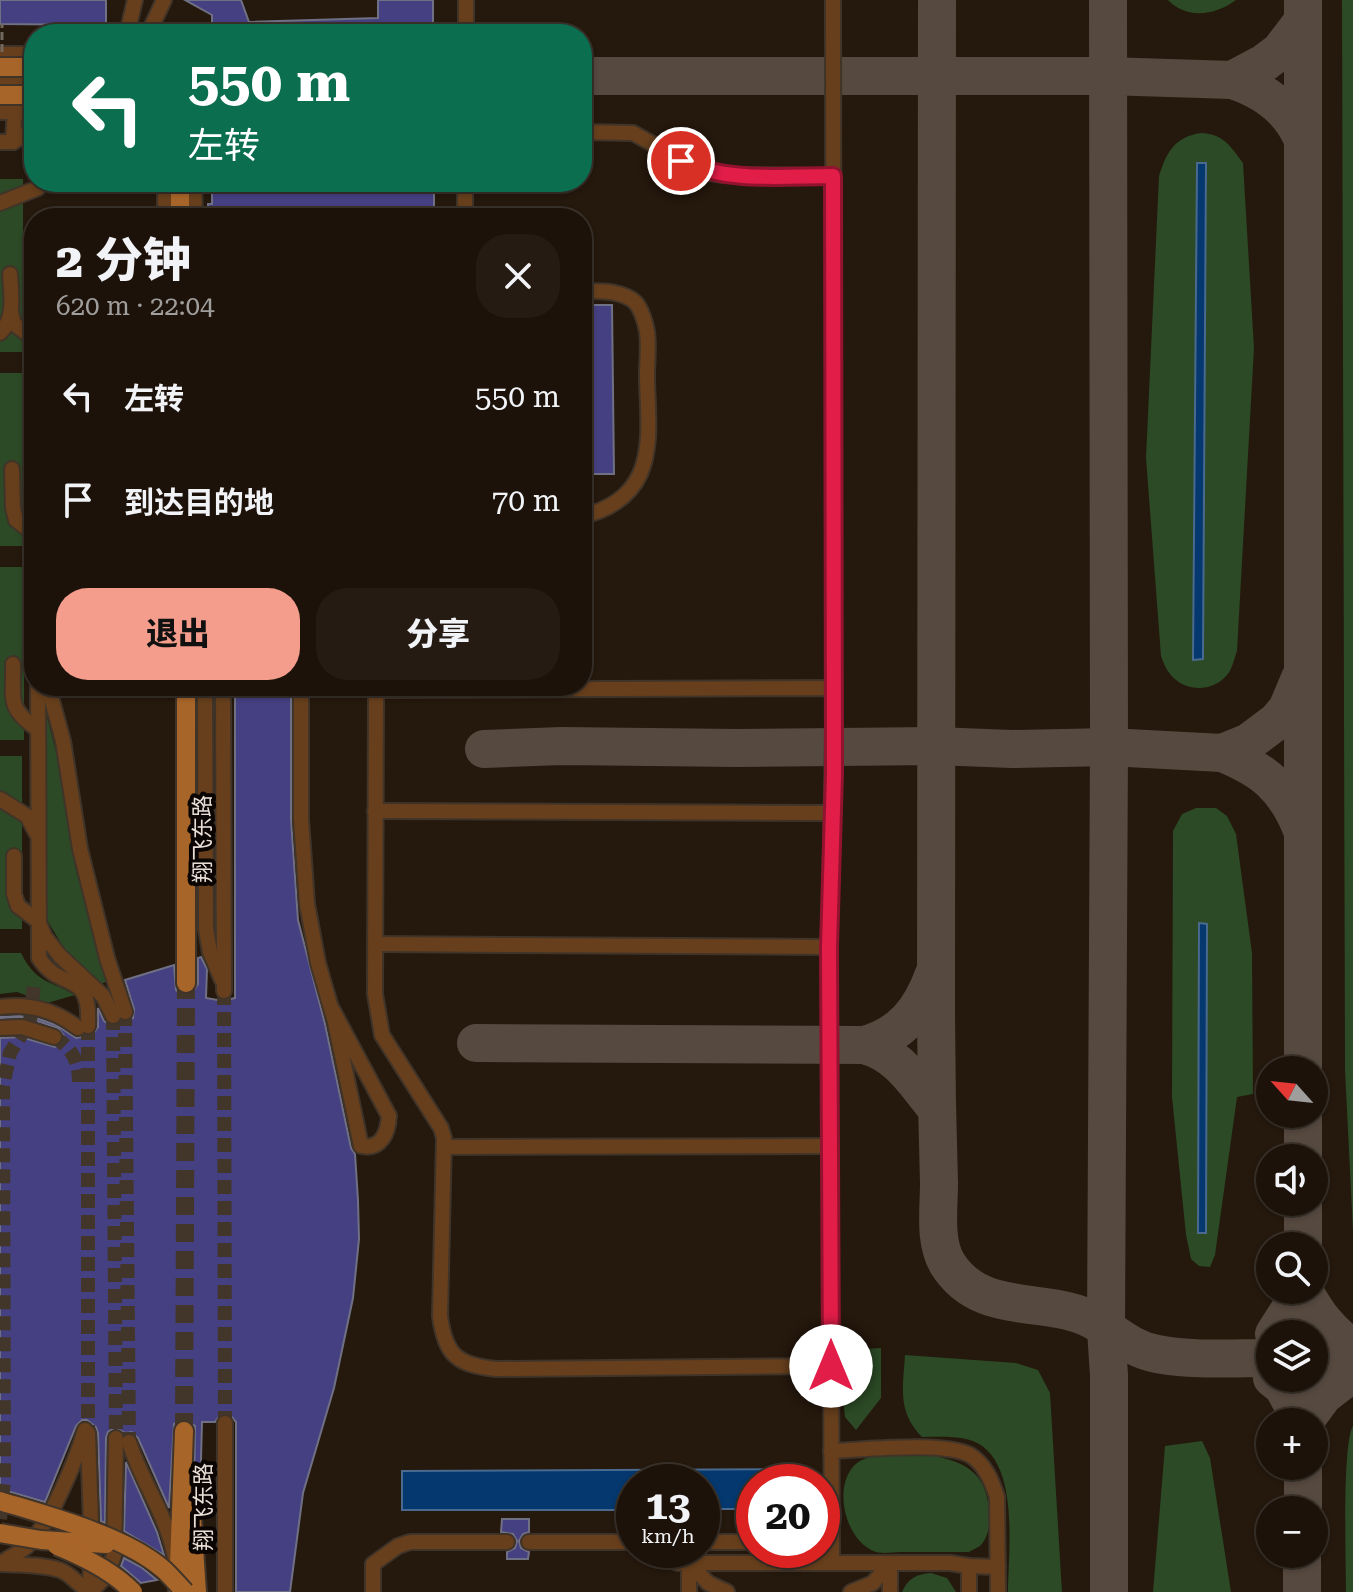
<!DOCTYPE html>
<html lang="zh">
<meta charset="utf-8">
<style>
:root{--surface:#1c120a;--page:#251b13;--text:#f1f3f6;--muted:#a09e9c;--line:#3a322b;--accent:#f49d8c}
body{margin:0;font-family:"Roboto Serif","Noto Sans SC",serif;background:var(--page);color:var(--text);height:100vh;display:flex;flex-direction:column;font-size:30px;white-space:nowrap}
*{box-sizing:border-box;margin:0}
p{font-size:26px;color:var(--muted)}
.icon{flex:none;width:44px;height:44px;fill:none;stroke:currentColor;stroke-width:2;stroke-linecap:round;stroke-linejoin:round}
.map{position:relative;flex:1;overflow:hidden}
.details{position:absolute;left:24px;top:208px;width:568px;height:488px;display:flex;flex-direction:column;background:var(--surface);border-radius:32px;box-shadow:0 2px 6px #0004,0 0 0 2px var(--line)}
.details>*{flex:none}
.guide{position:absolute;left:24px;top:24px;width:568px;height:168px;border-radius:32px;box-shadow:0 2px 6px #0004,0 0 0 2px var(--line);background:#0b6e4f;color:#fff;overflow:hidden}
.needle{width:52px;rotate:297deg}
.controls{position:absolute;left:1256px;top:1056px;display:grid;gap:16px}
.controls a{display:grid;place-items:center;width:72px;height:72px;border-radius:50%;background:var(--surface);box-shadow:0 2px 6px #0004,0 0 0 2px var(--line);font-size:40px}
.speed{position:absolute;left:616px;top:1464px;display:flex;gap:16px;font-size:40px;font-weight:700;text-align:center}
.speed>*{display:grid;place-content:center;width:104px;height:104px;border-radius:50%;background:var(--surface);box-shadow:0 2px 6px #0004,0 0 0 2px var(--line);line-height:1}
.speed small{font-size:20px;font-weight:400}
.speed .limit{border:12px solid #d22;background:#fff;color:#111}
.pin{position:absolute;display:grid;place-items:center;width:68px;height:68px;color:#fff;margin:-34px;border:4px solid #fff;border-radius:50%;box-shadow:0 2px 8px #0007}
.me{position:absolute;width:88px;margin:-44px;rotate:0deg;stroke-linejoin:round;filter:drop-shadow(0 0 6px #0008)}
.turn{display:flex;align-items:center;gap:28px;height:168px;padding:0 32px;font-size:36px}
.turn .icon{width:104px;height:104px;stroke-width:2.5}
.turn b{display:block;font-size:56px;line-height:68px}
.round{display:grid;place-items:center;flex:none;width:84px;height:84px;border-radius:32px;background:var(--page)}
.headline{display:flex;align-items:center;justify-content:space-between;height:136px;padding:0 32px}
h1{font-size:48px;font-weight:800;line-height:60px}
.button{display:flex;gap:16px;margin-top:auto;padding:16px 32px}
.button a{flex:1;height:92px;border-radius:32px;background:var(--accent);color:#111;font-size:32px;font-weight:800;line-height:92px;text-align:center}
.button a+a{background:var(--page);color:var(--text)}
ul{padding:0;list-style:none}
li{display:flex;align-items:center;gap:24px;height:104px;padding:0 32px}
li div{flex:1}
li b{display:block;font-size:30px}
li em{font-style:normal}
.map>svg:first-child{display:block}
.green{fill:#2b4a25}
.water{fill:#04386e;stroke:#496a8e;stroke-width:2}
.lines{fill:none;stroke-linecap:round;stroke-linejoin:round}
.taxiway{stroke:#56493f;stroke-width:38}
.building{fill:#454081;stroke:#707084;stroke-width:2}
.minor-tunnel{stroke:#42362b;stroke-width:14;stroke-dasharray:14 7;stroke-linecap:butt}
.major-tunnel{stroke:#42362b;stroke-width:18;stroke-dasharray:18 9;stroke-linecap:butt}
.minor-casing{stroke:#403429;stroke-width:18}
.major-casing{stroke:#403429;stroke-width:22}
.minor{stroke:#673f1c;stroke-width:14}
.major{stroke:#a86529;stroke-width:18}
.major-bridge-casing{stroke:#403429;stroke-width:22;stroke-linecap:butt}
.path-bridge{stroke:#73685e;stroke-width:3;stroke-dasharray:8 4;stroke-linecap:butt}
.major-bridge{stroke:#a86529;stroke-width:18}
.route-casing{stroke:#92132f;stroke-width:20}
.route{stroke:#e11d48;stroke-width:14}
.labels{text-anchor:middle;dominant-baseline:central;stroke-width:8;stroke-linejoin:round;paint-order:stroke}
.street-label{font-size:22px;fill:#e9dfd7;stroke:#0a0502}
</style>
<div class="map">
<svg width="1353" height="1592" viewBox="0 0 1353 1592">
<rect width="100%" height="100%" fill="#25180d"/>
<g class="green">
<path d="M1168,0H1236C1216,15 1187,20 1168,0Z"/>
<polygon points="1342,0 1353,0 1353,1232 1345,1070"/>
<path d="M1201,133C1224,134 1230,146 1243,163L1254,348L1237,651C1234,659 1232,670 1227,675C1212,693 1184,692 1170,674C1166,669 1163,662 1161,656L1146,458L1159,176C1167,151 1175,137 1201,133Z"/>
<rect x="0" y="179" width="23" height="173"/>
<rect x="0" y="373" width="24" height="173"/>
<rect x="0" y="567" width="24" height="173"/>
<polygon points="44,705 59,763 76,870 106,982 98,985 68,955 44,915"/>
<rect x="0" y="756" width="22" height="173"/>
<polygon points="1196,808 1216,808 1227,816 1236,834 1252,953 1253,1094 1237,1097 1215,1255 1210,1267 1199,1266 1191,1259 1186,1235 1172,1097 1173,831 1182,814"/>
<path d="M0,953H21C36,983 49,980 75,995L47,1003L17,992L0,994Z"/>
<polygon points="881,1348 881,1398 856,1430 845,1417 844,1408 845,1350"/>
<path d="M905,1355L1016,1363L1038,1370L1050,1393L1062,1592H1008C1008,1550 1022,1451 966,1439C952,1436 936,1437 922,1437C897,1411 903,1388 905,1355Z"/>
<path d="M1353,1426V1592H1346C1346,1564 1342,1443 1353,1426Z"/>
<polygon points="1202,1441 1210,1458 1231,1592 1153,1592 1165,1446"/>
<path d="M936,1456C950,1460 965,1463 976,1475C990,1489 996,1531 980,1546C977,1548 972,1550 969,1552C946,1552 923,1552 901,1552C893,1552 883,1554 876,1552C845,1542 831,1484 857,1463C871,1451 917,1456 936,1456Z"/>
<path d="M931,1573L947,1578L956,1592H902C908,1578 917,1574 931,1573Z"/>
</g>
<g class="water">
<polygon points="1197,163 1206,163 1203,659 1193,660"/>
<polygon points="1199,923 1207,924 1206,1233 1198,1233"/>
<polygon points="801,1469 801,1482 754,1482 754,1509 702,1509 702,1482 634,1482 634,1510 402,1510 402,1471"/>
</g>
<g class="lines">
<g class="taxiway">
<path d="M937,0C938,332 935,665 936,997C936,1059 937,1121 939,1183C939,1208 934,1241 947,1263C979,1315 1038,1297 1086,1317C1112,1328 1126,1348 1157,1354C1193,1361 1233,1358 1270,1358"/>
<polyline points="1108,0 1109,747 1106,1330 1109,1375 1109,1592"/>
<polyline points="591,76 1106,76 1232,80 1264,63 1280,51 1302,22"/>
<path d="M1232,80C1263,90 1289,108 1302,138"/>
<polyline points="484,749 562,746 737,748 935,746 1012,749 1109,747 1222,753 1249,742 1277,721 1287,709 1300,678"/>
<path d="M1222,753C1264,770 1285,787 1302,830"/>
<path d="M476,1043L864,1045C900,1055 914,1082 936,1108"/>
<path d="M864,1045C902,1035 921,1010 934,974"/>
<polyline points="1303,1070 1303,0"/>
<polyline points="1303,1158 1303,1114"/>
<polyline points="1303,1246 1303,1202"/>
<path d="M1304,1290C1316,1314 1330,1332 1353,1348"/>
<polyline points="1274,1334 1302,1290"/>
<polyline points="1314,1359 1353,1360"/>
<polyline points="1272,1378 1283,1387 1302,1422"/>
<polyline points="1304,1422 1324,1395 1353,1373"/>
<polyline points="1303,1510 1303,1466"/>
<polyline points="1302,1592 1302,1554"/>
</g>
</g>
<g class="building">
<polygon points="0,0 106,0 106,25 0,24"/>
<polygon points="185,0 241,0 249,22 378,18 378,0 433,0 433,34 212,34 212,15"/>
<polygon points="212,182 434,182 434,218 208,218 208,204 212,204"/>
<polygon points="582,305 612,305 614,474 582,474"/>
<polygon points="235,686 291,686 291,819 298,920 325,1024 351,1148 355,1154 358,1200 359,1239 353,1298 334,1388 303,1493 290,1592 236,1592 236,1422 229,1414 221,1414 215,1422 202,1422 200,1496 194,1492 195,1426 185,1419 174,1424 169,1508 138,1438 132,1432 125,1433 115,1428 108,1432 106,1438 105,1523 101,1521 98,1433 96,1427 87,1420 82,1420 76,1426 45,1502 0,1489 0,1038 21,1037 55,1047 61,1044 64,1036 58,1028 25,1017 0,1018 0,1017 21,1016 39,1019 56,1025 76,1038 92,1035 98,1027 98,1008 104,1021 112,1026 133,1018 134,1009 125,980 174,965 176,990 181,994 191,994 198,984 198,958 201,957 207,969 206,998 223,1001 235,998"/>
<polygon points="126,1462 157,1532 164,1555 124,1531"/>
<polygon points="502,1519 529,1519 529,1532 523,1534 519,1541 521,1548 529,1552 528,1559 507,1559 507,1552 515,1548 517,1541 513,1534 501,1532"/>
<polygon points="124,1558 141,1567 157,1580 141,1583 121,1566"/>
</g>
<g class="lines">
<g class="minor-tunnel">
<polyline points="224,991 225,1423"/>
<polyline points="125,1012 129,1442"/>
<polyline points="113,1016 116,1438"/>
<polyline points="88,1026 88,1431"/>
<path d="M54,1037C72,1048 79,1061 79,1082"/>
<polyline points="0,1519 4,1481 3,1086 10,1053 30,1021 34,984"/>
</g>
<polyline class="major-tunnel" points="184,1431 186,983"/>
<defs>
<g id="minor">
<polyline points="833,0 834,688"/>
<polyline points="127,34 135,0"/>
<polyline points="148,34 164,0"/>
<polyline points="466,34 466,0"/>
<polyline points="0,54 34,54"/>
<polyline points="0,78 34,78"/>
<polyline points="0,112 34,112"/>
<polyline points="582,132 633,133 703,172 724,175 833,176"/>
<polyline points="0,142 13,142 34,129"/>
<polyline points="13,142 18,54"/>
<polyline points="165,182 165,218"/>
<polyline points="194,182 195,218"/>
<polyline points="0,203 38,188"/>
<polyline points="465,218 465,182"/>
<path d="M582,291C598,291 623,290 636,303C641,309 646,324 647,332C649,346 647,361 647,375C647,406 653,445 640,474C629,498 606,511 582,516"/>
<polyline points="11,312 14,324 34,339"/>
<path d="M0,333C16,318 11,294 10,274"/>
<polyline points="12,469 13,508 16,520 34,534"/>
<path d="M13,664C14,700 6,707 37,729"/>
<path d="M38,686L39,958C62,994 91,967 88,1026"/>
<polyline points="48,686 63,741 80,849 107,958 125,1012"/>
<polyline points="223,686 224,991"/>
<path d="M301,686V819L307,904L318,963L335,1022L361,1146C381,1150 388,1133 389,1116L332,1009"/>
<polyline points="373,686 376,690 834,688 829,947 832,1562"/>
<path d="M376,690L375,994L382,1035L441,1128L444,1138L440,1316C445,1355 457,1365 496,1369L831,1366"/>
<polyline points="205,699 206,929 210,952 222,980"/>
<polyline points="0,799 27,816 37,834"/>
<polyline points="375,811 832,813"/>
<polyline points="14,856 14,894 18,906 38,921 45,937 60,956 103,996 113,1016"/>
<polyline points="375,944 829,947"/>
<path d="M0,1007C29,1003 55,1010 78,1028"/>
<polyline points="0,1028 22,1027 54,1037"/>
<polyline points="444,1147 831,1146"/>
<polyline points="88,1433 92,1556 89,1592"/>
<path d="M129,1442C141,1481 168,1517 175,1558"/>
<path d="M831,1451C864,1450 943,1441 970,1455C985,1464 992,1481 997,1497L998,1592"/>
<polyline points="529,1542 634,1542"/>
<polyline points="702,1542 754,1542"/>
<polyline points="639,1550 678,1563 950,1563 969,1566 998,1567"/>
<polyline points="689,1563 708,1583 727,1592"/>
<path d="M0,1564C17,1565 50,1564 64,1572C74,1577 79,1587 90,1590C103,1584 110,1568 114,1555L116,1438"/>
<path d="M0,1564C8,1558 19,1553 26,1547C49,1526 76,1461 85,1430"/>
<polyline points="689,1564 689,1592"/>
<polyline points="969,1566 969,1592"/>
<polyline points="225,1592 225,1423"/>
<polyline points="373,1592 373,1564 398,1546 410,1542 507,1542"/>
<polyline points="851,1592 873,1583 890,1563"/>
<polyline points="890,1592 890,1564"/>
</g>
<g id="major">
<polyline points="180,182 180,218"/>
<polyline points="186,983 186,686"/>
<polyline points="191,1503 197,1592"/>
<polyline points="178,1592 184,1431"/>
</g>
</defs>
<use href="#minor" class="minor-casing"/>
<use href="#major" class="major-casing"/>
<use href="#minor" class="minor"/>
<use href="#major" class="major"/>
<defs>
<g id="major-bridge">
<polyline points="0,67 34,67"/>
<polyline points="0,95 34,95"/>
<path d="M0,1501C49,1516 125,1536 163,1569C171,1576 178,1585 185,1592"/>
<polyline points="0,1533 41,1540 106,1544"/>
<path d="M57,1546C84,1557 113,1571 133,1592"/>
</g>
</defs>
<use href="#major-bridge" class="major-bridge-casing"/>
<polyline class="path-bridge" points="2,52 2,24"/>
<use href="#major-bridge" class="major-bridge"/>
</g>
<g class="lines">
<defs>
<path id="route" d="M681,161C728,183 783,176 833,176L834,774L829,947L831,1366"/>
</defs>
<use href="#route" class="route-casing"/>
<use href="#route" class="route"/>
</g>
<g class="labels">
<g class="street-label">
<text transform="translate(202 839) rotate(-90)">翔飞东路</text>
<text transform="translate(203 1507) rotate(-90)">翔飞东路</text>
</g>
</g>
</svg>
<div class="controls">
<a><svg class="needle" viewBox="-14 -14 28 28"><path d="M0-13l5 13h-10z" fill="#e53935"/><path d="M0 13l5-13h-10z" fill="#a09e9c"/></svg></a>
<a><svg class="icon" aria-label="sound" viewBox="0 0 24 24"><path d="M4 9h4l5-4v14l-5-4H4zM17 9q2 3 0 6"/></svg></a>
<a><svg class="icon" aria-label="search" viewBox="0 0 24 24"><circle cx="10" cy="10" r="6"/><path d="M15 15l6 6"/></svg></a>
<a><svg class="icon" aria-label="layers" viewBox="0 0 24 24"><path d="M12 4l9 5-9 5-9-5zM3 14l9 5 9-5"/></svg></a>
<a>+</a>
<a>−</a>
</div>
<div class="speed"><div>13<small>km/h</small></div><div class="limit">20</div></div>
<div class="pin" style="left:681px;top:161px;background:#d93025"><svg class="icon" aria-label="arrive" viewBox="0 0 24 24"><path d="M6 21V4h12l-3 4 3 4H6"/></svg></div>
<svg class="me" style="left:831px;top:1366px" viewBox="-20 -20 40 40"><circle r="19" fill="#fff"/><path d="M0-13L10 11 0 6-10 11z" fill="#e11d48"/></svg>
<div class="guide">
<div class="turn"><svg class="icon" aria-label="left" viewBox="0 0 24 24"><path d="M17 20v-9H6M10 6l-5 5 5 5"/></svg><div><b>550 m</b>左转</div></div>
</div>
<section class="details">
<div class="headline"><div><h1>2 分钟</h1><p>620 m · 22:04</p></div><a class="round"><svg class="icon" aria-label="close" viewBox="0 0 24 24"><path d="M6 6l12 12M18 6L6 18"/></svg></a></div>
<ul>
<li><svg class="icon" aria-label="left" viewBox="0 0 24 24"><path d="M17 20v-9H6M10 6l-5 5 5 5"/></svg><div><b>左转</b></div><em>550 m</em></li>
<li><svg class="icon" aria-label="arrive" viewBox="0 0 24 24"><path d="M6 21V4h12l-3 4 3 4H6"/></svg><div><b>到达目的地</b></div><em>70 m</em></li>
</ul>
<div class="button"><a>退出</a><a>分享</a></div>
</section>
</div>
